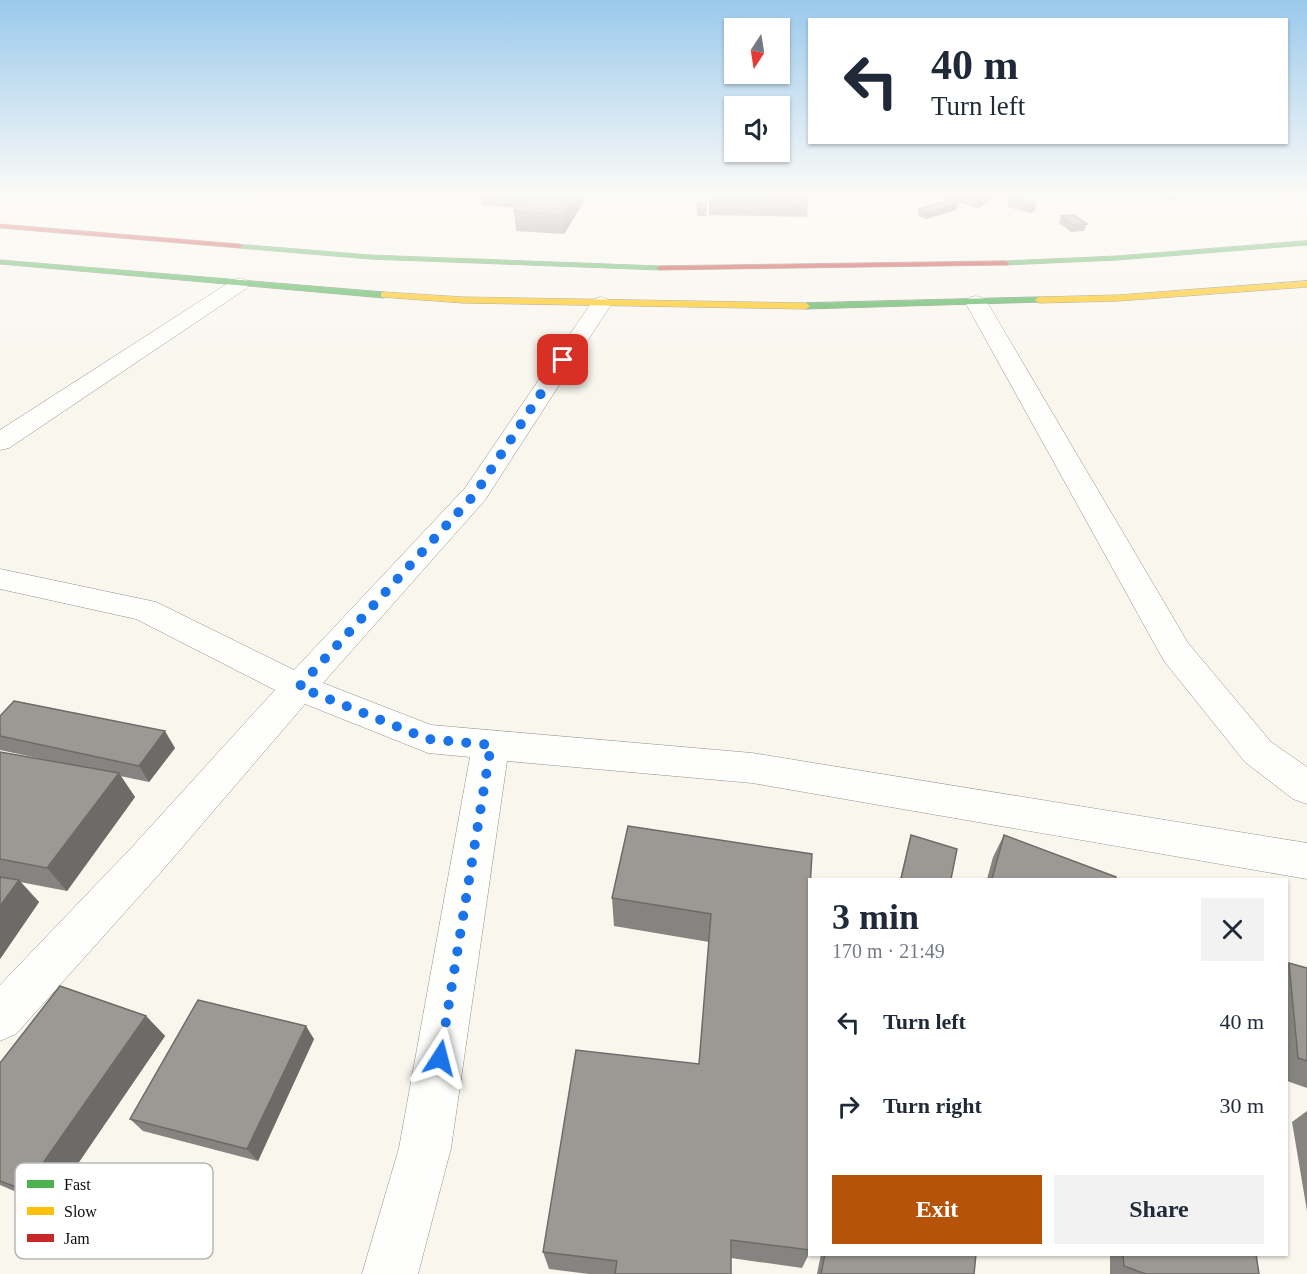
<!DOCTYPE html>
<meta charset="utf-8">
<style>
:root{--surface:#fff;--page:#f2f2f3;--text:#1f2937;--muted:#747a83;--accent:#b45309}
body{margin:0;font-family:Georgia,serif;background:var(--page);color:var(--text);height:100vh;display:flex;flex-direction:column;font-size:22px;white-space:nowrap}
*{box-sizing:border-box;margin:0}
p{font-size:20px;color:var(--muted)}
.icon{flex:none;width:33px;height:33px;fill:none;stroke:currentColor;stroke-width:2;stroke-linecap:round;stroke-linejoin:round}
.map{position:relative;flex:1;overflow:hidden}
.panel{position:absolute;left:808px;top:878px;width:480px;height:378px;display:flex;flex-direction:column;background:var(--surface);border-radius:0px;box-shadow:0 2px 4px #0004}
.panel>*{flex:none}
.top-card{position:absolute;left:808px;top:18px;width:480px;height:126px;border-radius:0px;box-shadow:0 2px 4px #0004;background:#fff;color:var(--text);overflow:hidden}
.needle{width:39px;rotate:192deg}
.fabs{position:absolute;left:724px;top:18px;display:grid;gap:12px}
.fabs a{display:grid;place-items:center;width:66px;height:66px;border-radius:0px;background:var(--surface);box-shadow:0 2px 4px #0004;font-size:30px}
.pin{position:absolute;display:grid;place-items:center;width:51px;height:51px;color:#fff;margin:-26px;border-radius:12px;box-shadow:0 3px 9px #0006}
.me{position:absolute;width:66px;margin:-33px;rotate:9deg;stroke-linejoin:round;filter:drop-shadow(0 0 4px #0008)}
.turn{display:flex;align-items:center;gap:21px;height:126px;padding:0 24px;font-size:27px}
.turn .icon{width:78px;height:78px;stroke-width:2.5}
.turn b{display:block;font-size:42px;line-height:51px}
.round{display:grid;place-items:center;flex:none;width:63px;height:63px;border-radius:0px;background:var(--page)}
.head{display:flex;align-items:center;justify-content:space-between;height:102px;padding:0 24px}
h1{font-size:36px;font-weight:700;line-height:45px}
.cta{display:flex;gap:12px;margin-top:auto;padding:12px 24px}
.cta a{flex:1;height:69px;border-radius:0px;background:var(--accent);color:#fff;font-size:24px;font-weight:700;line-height:69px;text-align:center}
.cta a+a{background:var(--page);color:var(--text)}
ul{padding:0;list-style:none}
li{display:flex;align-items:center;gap:18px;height:84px;padding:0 24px}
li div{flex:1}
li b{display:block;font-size:22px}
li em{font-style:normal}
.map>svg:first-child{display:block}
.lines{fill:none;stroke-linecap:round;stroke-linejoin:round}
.street-casing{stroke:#92918d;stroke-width:1}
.fast-casing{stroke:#7f7e7a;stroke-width:1}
.slow-casing{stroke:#7f7e7a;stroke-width:1}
.jam-casing{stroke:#7f7e7a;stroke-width:1}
.street{fill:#fefefc;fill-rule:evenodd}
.fast{fill:#4caf50;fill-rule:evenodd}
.slow{fill:#ffc107;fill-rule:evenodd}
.jam{fill:#c62828;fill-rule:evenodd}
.wall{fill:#868480}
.shaded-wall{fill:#6d6b68}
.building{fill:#9c9995;stroke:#6d6b68;stroke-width:1.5}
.route{stroke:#1a73e8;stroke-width:10;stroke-dasharray:0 18}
.key{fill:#fff;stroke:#b6b6b6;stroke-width:1.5}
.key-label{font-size:16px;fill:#0b0b0b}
</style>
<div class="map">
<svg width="1307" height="1274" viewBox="0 0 1307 1274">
<rect width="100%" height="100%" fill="#f9f6ee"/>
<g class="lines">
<defs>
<g id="street">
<polygon points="240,278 247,280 250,284 247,288 9,448 0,450 0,430 233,280"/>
<polygon points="976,296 983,298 987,302 1188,643 1271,742 1307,767 1307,804 1293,799 1245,762 1164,661 965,302 969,298"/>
<polygon points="601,297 608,299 612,303 485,500 323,683 431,725 752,753 1307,843 1307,879 752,783 507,761 451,1148 418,1274 362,1274 399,1148 470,757 428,753 305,704 161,872 16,1034 0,1041 0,985 133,846 275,690 136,619 0,589 0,569 156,602 294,670 465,488 594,299"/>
</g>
<g id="fast">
<polygon points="1307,241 1307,245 1117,260 1005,265 1001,263 1005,261 1117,256"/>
<polygon points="236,244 370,255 660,266 664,268 660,270 370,259 239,248 235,246"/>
<polygon points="0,260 384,292 388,295 384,298 0,264"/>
<polygon points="1039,297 1042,298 1042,302 806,309 802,306 806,303"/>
</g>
<g id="slow">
<polygon points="1307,281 1307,287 1118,301 1039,303 1035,300 1039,297 1118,295"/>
<polygon points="384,292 463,297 806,303 810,306 806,309 463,303 381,297 381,293"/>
</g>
<g id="jam">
<polygon points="0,224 239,244 243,246 239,248 0,228"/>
<polygon points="1005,261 1009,263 1008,265 660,270 656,268 660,266"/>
</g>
</defs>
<use href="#street" class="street-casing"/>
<use href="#fast" class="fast-casing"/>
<use href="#slow" class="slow-casing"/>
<use href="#jam" class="jam-casing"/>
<use href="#street" class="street"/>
<use href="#fast" class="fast"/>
<use href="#slow" class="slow"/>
<use href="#jam" class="jam"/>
</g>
<g class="wall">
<polygon points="481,196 586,196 586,198 564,234 516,231 514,211 516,208 482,205"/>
<polygon points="709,196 808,204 807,217 709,215"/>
<polygon points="937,196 994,196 993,199 978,208"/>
<polygon points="998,196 1023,196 1022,200 1036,203 1035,210 1031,213 1007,207 1009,200"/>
<polygon points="1152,196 1178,196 1172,201"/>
<polygon points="698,203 706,203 706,216 697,216"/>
<polygon points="958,203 956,210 926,219 918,216 919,209"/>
<polygon points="1061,216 1087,224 1084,231 1071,232 1059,223"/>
<polygon points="0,716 175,748 149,782 120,776 135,797 67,891 20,882 39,902 0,959 0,752 61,763 0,750"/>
<polygon points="911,835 951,879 900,879"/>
<polygon points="1004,835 1115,879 987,879 993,857"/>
<polygon points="810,888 810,1252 802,1268 731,1258 731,1274 589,1274 549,1269 543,1252 699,1064 709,942 614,926 612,898"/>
<polygon points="1289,963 1307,968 1307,1088 1287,1081 1287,964"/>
<polygon points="146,1016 165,1036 49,1206 0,1185 0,1063"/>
<polygon points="314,1039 258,1161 143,1131 130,1119"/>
<polygon points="1307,1111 1307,1211 1292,1122"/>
<polygon points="821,1254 976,1254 974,1274 817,1274"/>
<polygon points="1110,1254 1256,1254 1259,1274 1110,1274"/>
</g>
<g class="shaded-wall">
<polygon points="574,196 586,196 586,198 564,234 563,215"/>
<polygon points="981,196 994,196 993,199 978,208"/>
<polygon points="1018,196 1023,196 1022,200 1016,202"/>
<polygon points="958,203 956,210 926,219 927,213"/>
<polygon points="1036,203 1035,210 1031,213 1032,206"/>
<polygon points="165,731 175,748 149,782 139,766"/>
<polygon points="119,773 135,797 67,891 47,868"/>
<polygon points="19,880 39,902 0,959 0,906"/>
<polygon points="146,1016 165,1036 49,1206 24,1190"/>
<polygon points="306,1026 314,1039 258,1161 247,1149"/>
</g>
<g class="building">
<polygon points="525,196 574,196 563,215 514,211"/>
<polygon points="710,196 807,196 808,204 709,202"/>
<polygon points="1013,197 1036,203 1032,206 1009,200"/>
<polygon points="949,200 958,203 927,213 919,209"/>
<polygon points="698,203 706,203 706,210 697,209"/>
<polygon points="1074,215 1087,224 1073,225 1061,216"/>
<polygon points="14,701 165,731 139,766 0,736 0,716"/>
<polygon points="0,752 119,773 47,868 0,859"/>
<polygon points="628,826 812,854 810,888 810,1250 731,1240 731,1274 615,1274 617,1261 543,1252 576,1050 699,1064 711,914 612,898"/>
<polygon points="911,835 957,849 951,879 901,879"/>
<polygon points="1004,835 1116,877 1115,879 992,879"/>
<polygon points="0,877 19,880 0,906"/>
<polygon points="1289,963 1307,968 1307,1061 1298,1058"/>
<polygon points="60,986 146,1016 24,1190 0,1181 0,1063"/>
<polygon points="198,1000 306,1026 247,1149 130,1119"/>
<polygon points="825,1254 976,1254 974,1274 821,1274"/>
<polygon points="1123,1254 1256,1254 1259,1274 1146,1274 1124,1266"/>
</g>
<linearGradient id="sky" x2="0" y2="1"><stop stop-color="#9ac9ec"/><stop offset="0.52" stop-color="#fcfbf7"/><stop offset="1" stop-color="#fcfbf7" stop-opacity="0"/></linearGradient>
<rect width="1307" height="375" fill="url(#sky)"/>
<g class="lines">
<polyline class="route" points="440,1058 491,745 428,739 299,687 475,494 563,360"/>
</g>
<rect x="15" y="1163" width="198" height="96" rx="9" class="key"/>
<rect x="27" y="1180" width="27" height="8" fill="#4caf50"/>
<rect x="27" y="1207" width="27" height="8" fill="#ffc107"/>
<rect x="27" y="1234" width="27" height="8" fill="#c62828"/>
<g class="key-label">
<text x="64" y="1190">Fast</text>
<text x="64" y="1217">Slow</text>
<text x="64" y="1244">Jam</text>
</g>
</svg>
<div class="fabs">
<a><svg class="needle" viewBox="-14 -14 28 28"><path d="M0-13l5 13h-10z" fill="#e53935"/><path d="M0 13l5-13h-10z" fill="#747a83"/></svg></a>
<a><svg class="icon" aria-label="sound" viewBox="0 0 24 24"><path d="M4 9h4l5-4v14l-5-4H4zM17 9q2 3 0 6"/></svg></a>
</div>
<div class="pin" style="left:563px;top:360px;background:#d93025"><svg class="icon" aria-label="arrive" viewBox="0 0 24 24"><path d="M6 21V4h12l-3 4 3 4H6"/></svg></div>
<svg class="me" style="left:440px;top:1058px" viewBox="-20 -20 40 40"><path d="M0-17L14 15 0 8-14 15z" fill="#1a73e8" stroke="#fff" stroke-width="4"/></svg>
<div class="top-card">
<div class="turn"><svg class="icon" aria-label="left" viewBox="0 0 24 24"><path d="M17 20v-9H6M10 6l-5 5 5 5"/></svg><div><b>40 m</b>Turn left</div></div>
</div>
<section class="panel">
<div class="head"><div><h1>3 min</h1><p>170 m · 21:49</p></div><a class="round"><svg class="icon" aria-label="close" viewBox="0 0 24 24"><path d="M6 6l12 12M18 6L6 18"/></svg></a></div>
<ul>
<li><svg class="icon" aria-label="left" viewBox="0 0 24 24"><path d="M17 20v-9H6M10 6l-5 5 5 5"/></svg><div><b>Turn left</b></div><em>40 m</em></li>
<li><svg class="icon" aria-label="right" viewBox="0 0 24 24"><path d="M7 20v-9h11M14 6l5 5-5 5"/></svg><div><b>Turn right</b></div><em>30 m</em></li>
</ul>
<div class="cta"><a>Exit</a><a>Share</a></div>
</section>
</div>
